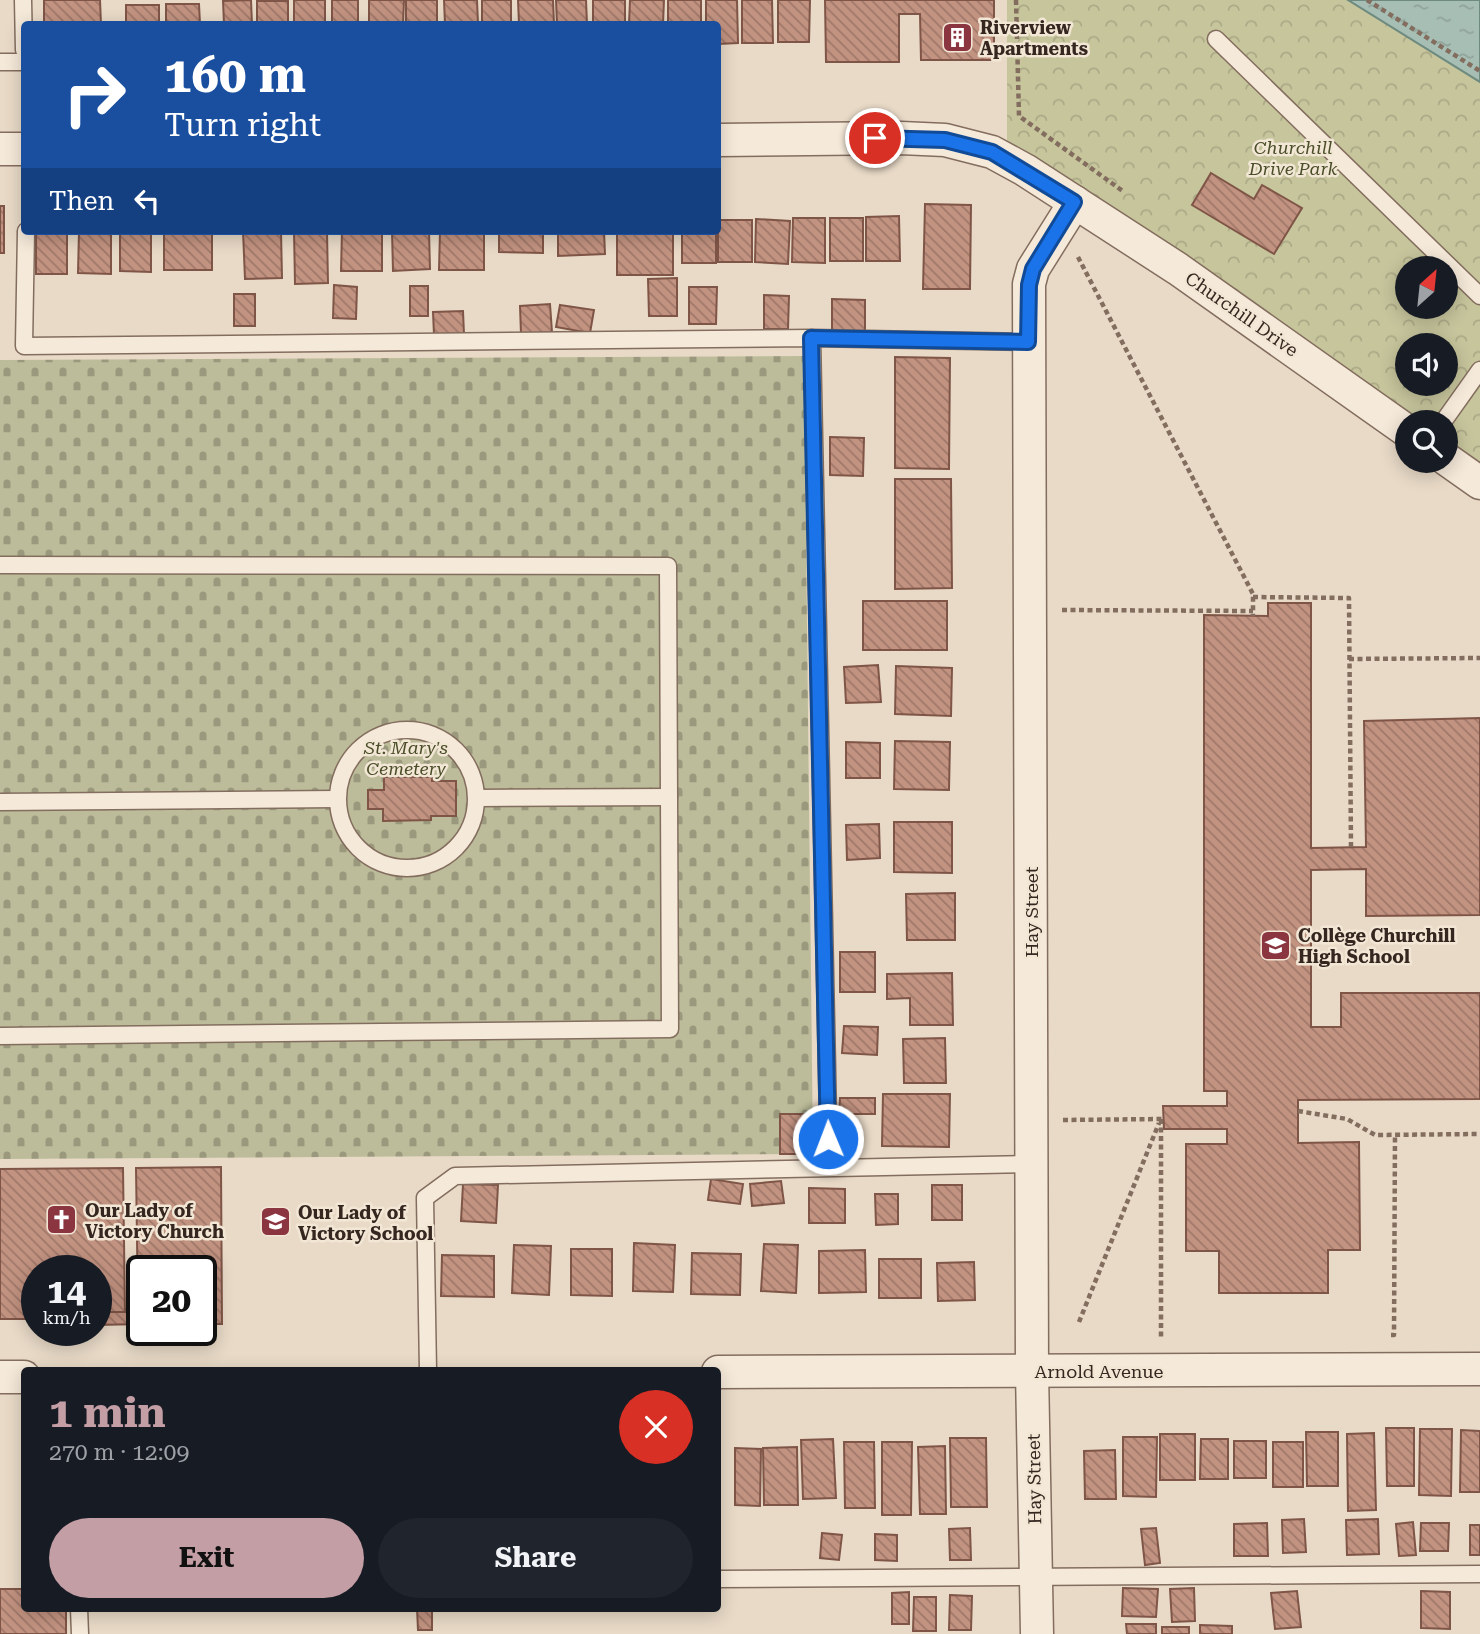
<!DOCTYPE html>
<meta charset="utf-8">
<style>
:root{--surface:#171b24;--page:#20242c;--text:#f1f3f6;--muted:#9ea1a6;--accent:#c39ea5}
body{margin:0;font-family:"Roboto Serif",serif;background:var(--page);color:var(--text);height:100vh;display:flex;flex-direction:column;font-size:26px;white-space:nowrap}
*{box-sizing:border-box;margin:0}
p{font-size:23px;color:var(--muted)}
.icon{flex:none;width:38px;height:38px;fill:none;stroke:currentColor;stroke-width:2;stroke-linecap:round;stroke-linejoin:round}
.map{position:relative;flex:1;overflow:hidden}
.side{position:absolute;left:21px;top:1367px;width:700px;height:245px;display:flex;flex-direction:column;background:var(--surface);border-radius:7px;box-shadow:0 4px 18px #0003}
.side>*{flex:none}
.hud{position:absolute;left:21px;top:21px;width:700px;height:214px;border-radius:7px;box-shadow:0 4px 18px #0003;background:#1a4fa0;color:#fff;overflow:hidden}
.needle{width:46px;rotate:27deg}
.tools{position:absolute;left:1395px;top:256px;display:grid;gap:14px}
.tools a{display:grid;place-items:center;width:63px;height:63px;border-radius:50%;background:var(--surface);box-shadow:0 4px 18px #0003;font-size:35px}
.speed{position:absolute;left:21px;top:1255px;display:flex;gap:14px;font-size:35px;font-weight:700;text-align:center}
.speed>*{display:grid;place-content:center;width:91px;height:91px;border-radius:50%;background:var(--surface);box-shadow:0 4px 18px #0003;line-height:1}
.speed small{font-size:18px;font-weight:400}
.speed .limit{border:4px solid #111;border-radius:10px;background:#fff;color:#111}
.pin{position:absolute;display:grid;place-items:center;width:60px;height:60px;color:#fff;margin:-30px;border:4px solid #fff;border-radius:50%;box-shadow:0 2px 7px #0007}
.me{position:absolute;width:77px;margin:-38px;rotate:359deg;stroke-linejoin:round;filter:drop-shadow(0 0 5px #0008)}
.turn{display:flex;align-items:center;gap:24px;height:147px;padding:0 28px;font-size:32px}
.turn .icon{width:91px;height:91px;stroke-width:2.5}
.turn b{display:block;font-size:49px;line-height:60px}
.then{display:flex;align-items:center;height:66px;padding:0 28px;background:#0003;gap:14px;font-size:26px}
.round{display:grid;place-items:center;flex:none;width:74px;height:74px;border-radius:37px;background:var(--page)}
.headline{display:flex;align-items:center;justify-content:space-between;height:119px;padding:0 28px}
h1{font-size:42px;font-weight:700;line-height:52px;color:var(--accent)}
.cta{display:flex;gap:14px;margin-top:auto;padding:14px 28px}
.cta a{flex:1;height:80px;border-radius:42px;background:var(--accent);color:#111;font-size:28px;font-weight:700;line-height:80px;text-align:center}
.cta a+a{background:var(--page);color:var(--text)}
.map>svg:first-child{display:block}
.cemetery{fill:url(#cemetery-stones)}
.park{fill:url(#park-crowns);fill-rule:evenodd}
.water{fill:url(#water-ripples);stroke:#6f8b80;stroke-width:2}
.building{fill:url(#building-back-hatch);stroke:#7f5547;stroke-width:2}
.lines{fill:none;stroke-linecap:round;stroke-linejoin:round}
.lane-casing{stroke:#836d5e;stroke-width:19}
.street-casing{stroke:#836d5e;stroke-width:35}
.path{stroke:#836d5e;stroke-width:4.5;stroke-dasharray:5 3.5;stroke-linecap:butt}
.lane{stroke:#f5e9d9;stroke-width:16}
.street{stroke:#f5e9d9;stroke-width:32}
.route-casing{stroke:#114b97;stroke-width:18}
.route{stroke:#1a73e8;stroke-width:12}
.labels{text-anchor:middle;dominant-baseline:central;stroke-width:5;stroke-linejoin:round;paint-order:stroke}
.poi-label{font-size:18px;font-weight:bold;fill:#352720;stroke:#f2e6d5;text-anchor:start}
.park-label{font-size:18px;font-style:italic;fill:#4b4f29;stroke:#f2e6d5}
.street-label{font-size:18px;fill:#352720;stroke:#f2e6d5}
</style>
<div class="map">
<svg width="1480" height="1634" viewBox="0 0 1480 1634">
<defs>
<pattern id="cemetery-stones" width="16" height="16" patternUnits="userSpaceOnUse" patternTransform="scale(1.75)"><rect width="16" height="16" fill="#bcbc9a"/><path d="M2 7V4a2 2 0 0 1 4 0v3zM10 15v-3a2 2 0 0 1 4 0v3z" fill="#9a997d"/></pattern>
<pattern id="park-crowns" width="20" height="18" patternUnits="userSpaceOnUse" patternTransform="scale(1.75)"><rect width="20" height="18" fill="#c6c59c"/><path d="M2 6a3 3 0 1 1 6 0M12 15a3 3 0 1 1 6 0" fill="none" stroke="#aba986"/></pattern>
<pattern id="water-ripples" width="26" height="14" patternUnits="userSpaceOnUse" patternTransform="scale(1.75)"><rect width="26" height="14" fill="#a7beb4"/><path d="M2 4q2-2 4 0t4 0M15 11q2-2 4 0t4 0" fill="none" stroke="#90a39a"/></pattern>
<pattern id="building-back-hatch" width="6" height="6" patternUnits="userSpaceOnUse" patternTransform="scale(1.75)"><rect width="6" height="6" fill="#c39381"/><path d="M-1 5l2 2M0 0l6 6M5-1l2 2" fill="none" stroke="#9f7869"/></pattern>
</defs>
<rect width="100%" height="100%" fill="#e9dac7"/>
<polygon class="cemetery" points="804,356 813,1154 0,1159 0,360"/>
<path class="park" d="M1007,0H1348L1480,82V483L1446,459V422H1407L1007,160ZM1407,268H1446V306H1407ZM1407,345H1446V383H1407Z"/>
<polygon class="water" points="1348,0 1480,0 1480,82"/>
<g class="building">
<polygon points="44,0 100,0 101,24 44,24"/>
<polygon points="251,0 252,24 224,24 223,1"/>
<rect x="294" y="0" width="31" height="24"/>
<rect x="332" y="0" width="26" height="24"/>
<polygon points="369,0 404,0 403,24 369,24"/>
<rect x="406" y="0" width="31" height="24"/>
<polygon points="444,0 477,0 478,24 445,24"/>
<rect x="482" y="0" width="29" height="24"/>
<polygon points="518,0 553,0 554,24 519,24"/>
<polygon points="556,0 586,0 587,24 557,24"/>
<rect x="593" y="0" width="32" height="24"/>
<polygon points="630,0 664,0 663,24 629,24"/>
<rect x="668" y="0" width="33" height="24"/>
<polygon points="706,0 737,0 738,43 718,44 718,24 706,24"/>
<polygon points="742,0 772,0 773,43 742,43"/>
<polygon points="778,0 810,0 809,42 778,42"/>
<polygon points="825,0 994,0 994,60 921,60 920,14 899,14 899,62 826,62"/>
<rect x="257" y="1" width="31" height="23"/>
<polygon points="166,4 199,4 200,24 166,24"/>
<rect x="126" y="5" width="33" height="19"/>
<polygon points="1211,173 1254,199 1262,185 1302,208 1274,254 1192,205"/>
<polygon points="925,204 971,205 970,289 923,289"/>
<rect x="0" y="206" width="4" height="47"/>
<polygon points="899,216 900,261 866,261 866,217"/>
<polygon points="793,218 825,218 825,263 792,262"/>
<rect x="830" y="218" width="33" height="43"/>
<polygon points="756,219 790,221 788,264 755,262"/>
<rect x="718" y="220" width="34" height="42"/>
<rect x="36" y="231" width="31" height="43"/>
<polygon points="79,231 111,231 111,274 78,273"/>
<polygon points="120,231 151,231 151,272 120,271"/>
<rect x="164" y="231" width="48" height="39"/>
<polygon points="243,231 281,231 282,278 245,279"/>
<polygon points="294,231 327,231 328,283 295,284"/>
<polygon points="342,231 382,231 382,271 341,271"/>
<polygon points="392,231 429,231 430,269 393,271"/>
<polygon points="440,231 484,231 484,270 439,270"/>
<polygon points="499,231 543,231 543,253 499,252"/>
<polygon points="558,231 604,231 605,254 558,256"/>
<rect x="617" y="231" width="56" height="44"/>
<rect x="682" y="231" width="34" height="32"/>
<polygon points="677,278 677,316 649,316 648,279"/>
<polygon points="334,285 357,287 356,319 333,318"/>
<rect x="410" y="286" width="18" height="30"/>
<polygon points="689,287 717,287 716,324 689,324"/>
<rect x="234" y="294" width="21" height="32"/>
<polygon points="764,295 789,296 788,329 764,329"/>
<polygon points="832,299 865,300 865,334 832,333"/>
<polygon points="550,304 552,332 521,334 520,306"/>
<polygon points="560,305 594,310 590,333 556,327"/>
<polygon points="463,311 464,334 434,335 433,312"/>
<polygon points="895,357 950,358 949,469 895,468"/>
<polygon points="830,437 864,438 863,476 830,475"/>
<polygon points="895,479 951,479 952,588 895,589"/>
<rect x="863" y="601" width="84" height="49"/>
<polygon points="1268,603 1311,603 1311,848 1366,847 1364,721 1480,718 1480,915 1366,916 1366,869 1311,870 1311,1027 1341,1027 1341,993 1480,993 1480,1099 1298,1100 1298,1143 1359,1142 1360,1250 1328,1250 1328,1293 1219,1293 1219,1251 1186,1251 1186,1144 1227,1144 1227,1129 1164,1129 1163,1106 1227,1106 1227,1091 1204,1091 1204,615 1268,616"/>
<polygon points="878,665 881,702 846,703 844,667"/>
<polygon points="896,666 952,668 951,716 895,714"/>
<polygon points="895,741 950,742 949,790 894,789"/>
<polygon points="846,742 880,743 880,778 846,778"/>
<polygon points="384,777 432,777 432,781 456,781 456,816 431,816 431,820 383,821 383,809 368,809 368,790 384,790"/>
<polygon points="894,822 952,822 952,873 894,872"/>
<polygon points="879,824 880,858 847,860 846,825"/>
<polygon points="955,893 955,940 907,940 906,894"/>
<rect x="840" y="952" width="35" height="40"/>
<polygon points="952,973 953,1025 910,1025 910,998 887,999 887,974"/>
<polygon points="844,1026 878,1027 877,1055 842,1053"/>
<polygon points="945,1038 946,1083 904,1083 903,1039"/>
<polygon points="883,1094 950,1094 949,1147 882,1146"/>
<polygon points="840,1098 875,1098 875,1114 839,1114"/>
<polygon points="780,1114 812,1114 813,1154 780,1154"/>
<polygon points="221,1167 222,1324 201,1324 201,1270 142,1270 142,1324 96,1325 96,1312 125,1312 125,1309 138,1309 136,1168"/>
<polygon points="123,1168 125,1312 96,1312 96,1270 37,1270 37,1319 0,1319 0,1169"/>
<polygon points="711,1179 743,1184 740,1204 708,1200"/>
<polygon points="781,1181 784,1203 752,1206 750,1184"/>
<polygon points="463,1184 498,1185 496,1223 461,1221"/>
<rect x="932" y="1185" width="30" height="35"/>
<polygon points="809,1188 845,1189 845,1223 809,1223"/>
<polygon points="875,1194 898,1194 898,1224 876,1225"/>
<polygon points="634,1243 675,1245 673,1292 633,1291"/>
<polygon points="764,1244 798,1245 796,1293 761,1291"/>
<polygon points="514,1245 551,1246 549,1295 512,1293"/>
<polygon points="571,1249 612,1249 612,1296 571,1295"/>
<polygon points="865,1250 866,1292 819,1293 819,1251"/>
<polygon points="692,1253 741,1254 740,1295 691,1294"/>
<polygon points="442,1255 494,1256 494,1297 441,1296"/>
<rect x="879" y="1259" width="42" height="39"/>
<polygon points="974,1262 975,1300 938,1301 937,1263"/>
<polygon points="1386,1428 1414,1428 1414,1486 1387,1486"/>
<polygon points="1420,1429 1452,1429 1451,1496 1419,1495"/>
<polygon points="1461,1430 1480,1431 1480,1492 1460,1492"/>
<polygon points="1306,1432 1338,1432 1338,1486 1307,1486"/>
<polygon points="1374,1433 1376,1510 1348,1511 1347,1434"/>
<rect x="1160" y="1434" width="35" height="46"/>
<polygon points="1123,1437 1157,1437 1156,1497 1123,1496"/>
<polygon points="950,1438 986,1438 987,1507 951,1507"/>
<polygon points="833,1439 836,1498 803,1499 801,1440"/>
<polygon points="1201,1439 1228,1439 1228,1479 1200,1479"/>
<rect x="1234" y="1441" width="32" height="37"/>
<polygon points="844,1442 874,1442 875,1508 845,1508"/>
<polygon points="882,1442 912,1442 911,1515 882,1515"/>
<rect x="1273" y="1442" width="30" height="45"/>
<polygon points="945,1446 946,1514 920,1514 918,1447"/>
<polygon points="797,1447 798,1505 764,1505 763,1448"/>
<polygon points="735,1448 761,1449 760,1506 735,1505"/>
<polygon points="1115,1450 1116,1499 1085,1499 1084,1451"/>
<polygon points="1304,1519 1306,1552 1283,1553 1282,1520"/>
<polygon points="1378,1519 1379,1554 1347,1555 1346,1520"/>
<polygon points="1413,1522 1416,1555 1399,1556 1396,1524"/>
<polygon points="1267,1523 1268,1556 1234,1556 1234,1524"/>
<polygon points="1421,1523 1449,1523 1448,1551 1420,1551"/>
<rect x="1470" y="1525" width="10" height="30"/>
<polygon points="970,1528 971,1560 950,1560 949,1529"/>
<polygon points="1156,1528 1160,1563 1145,1565 1141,1529"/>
<polygon points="822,1533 842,1535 839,1560 820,1558"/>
<polygon points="875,1534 897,1535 897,1561 875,1560"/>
<polygon points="1123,1588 1158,1589 1156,1617 1122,1616"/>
<polygon points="1194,1588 1195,1621 1172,1622 1170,1589"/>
<polygon points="0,1589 24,1589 24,1608 66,1608 66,1634 0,1634"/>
<polygon points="1297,1591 1301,1627 1275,1629 1271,1593"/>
<polygon points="1421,1591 1450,1592 1450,1629 1421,1628"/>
<polygon points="909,1592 909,1624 892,1624 892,1593"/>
<polygon points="950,1595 972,1596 971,1630 949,1630"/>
<polygon points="914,1597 936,1597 936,1631 913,1631"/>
<polygon points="417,1608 432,1608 432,1630 418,1630"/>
<polygon points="1126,1624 1156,1624 1156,1634 1127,1634"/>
<polygon points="1200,1625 1232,1626 1232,1634 1200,1634"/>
<rect x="1162" y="1627" width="27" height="7"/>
</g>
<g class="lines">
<defs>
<g id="lane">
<polyline points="23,0 24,50"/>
<polyline points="1216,39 1480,296"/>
<polyline points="0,62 24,62"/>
<polyline points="26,231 24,346 812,338 1028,342"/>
<polyline points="812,338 829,1166"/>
<polyline points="1443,422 1480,370"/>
<polyline points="0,565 668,566 670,1029 0,1036"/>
<circle cx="407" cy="799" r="69"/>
<polyline points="477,798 669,797"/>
<polyline points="0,802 336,799"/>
<polyline points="428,1370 425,1198 455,1176 1032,1164"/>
<polyline points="718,1579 1480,1574"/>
<polyline points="79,1608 80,1634"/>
</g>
<g id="street">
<polyline points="718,140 901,138 945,140 992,152 1025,170 1178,269 1407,431"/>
<polyline points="0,149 24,149"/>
<polyline points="1446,459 1480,483"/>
<polyline points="718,1372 1480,1369"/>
<polyline points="0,1377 24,1377"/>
<polyline points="1037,1634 1032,1371 1029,284 1033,269 1075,202"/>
</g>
</defs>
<use href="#lane" class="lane-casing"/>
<use href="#street" class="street-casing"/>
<g class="path">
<polyline points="1016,0 1019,116 1124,192"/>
<polyline points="1367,0 1480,71"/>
<polyline points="1078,257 1253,594 1253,616"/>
<polyline points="1253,597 1349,598 1351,847"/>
<polyline points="1062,610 1253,611"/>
<polyline points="1349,659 1480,658"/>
<polyline points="1298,1111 1347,1119 1375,1135 1480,1134"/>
<polyline points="1161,1119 1161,1338"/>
<polyline points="1063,1120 1163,1119"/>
<polyline points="1079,1322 1159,1123"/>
<polyline points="1391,1335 1394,1335 1395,1135"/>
</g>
<use href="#lane" class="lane"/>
<use href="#street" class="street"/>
</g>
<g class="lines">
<defs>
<polyline id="route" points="828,1139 811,338 1028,342 1029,285 1033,269 1074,202 992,152 945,140 875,138"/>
</defs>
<use href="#route" class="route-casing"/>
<use href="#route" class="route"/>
</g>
<defs>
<symbol id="building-square" viewBox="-11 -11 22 22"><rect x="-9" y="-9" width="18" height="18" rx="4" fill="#8b3541" stroke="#f2e6d5"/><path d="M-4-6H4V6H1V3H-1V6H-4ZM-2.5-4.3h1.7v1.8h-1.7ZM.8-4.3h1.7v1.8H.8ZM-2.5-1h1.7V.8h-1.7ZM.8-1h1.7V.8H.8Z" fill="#fff"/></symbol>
<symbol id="school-square" viewBox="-11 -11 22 22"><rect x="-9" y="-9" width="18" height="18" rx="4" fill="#8b3541" stroke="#f2e6d5"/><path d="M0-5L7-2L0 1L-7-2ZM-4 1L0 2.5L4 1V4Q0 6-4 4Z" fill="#fff"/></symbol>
<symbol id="church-square" viewBox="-11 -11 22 22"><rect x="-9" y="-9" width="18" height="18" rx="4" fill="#8b3541" stroke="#f2e6d5"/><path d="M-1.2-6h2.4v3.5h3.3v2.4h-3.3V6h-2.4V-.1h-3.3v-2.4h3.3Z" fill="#fff"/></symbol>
</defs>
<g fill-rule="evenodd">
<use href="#building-square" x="940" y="20" width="35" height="35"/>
<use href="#school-square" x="1258" y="928" width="35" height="35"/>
<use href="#church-square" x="44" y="1202" width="35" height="35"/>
<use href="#school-square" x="258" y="1204" width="35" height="35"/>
</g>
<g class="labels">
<g class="poi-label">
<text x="980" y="27">Riverview<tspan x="980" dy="21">Apartments</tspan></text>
<text x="1298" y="935">Collège Churchill<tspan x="1298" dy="21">High School</tspan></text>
<text x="85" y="1210">Our Lady of<tspan x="85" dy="21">Victory Church</tspan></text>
<text x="298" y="1212">Our Lady of<tspan x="298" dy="21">Victory School</tspan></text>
</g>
<g class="park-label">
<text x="1293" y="147">Churchill<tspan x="1293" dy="21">Drive Park</tspan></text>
<text x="406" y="747">St. Mary's<tspan x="406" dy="21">Cemetery</tspan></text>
</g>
<g class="street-label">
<text transform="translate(1242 314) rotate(35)">Churchill Drive</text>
<text transform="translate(1031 912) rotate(-90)">Hay Street</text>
<text x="1099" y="1371">Arnold Avenue</text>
<text transform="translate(1034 1479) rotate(-91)">Hay Street</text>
</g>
</g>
</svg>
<div class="tools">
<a><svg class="needle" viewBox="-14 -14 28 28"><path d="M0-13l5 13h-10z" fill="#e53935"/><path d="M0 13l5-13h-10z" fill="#9ea1a6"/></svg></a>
<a><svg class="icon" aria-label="sound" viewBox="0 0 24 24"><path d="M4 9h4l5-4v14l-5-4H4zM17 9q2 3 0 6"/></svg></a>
<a><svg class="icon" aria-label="search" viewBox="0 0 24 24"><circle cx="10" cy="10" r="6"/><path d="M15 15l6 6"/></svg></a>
</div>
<div class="speed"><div>14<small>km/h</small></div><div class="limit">20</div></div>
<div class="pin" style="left:875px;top:138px;background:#d93025"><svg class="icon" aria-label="arrive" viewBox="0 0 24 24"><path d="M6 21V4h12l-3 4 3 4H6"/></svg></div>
<svg class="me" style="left:828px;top:1139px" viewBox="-20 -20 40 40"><circle r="17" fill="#1a73e8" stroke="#fff" stroke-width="3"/><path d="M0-11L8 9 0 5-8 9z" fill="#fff"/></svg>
<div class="hud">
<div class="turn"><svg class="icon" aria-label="right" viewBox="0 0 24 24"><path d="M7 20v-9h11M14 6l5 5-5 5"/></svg><div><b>160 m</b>Turn right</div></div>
<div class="then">Then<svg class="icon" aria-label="left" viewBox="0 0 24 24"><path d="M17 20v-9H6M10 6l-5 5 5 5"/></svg></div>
</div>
<section class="side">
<div class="headline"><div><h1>1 min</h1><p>270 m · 12:09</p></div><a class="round" style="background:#d93025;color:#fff"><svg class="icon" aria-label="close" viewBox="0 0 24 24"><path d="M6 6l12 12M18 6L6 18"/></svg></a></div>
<div class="cta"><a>Exit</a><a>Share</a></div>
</section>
</div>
